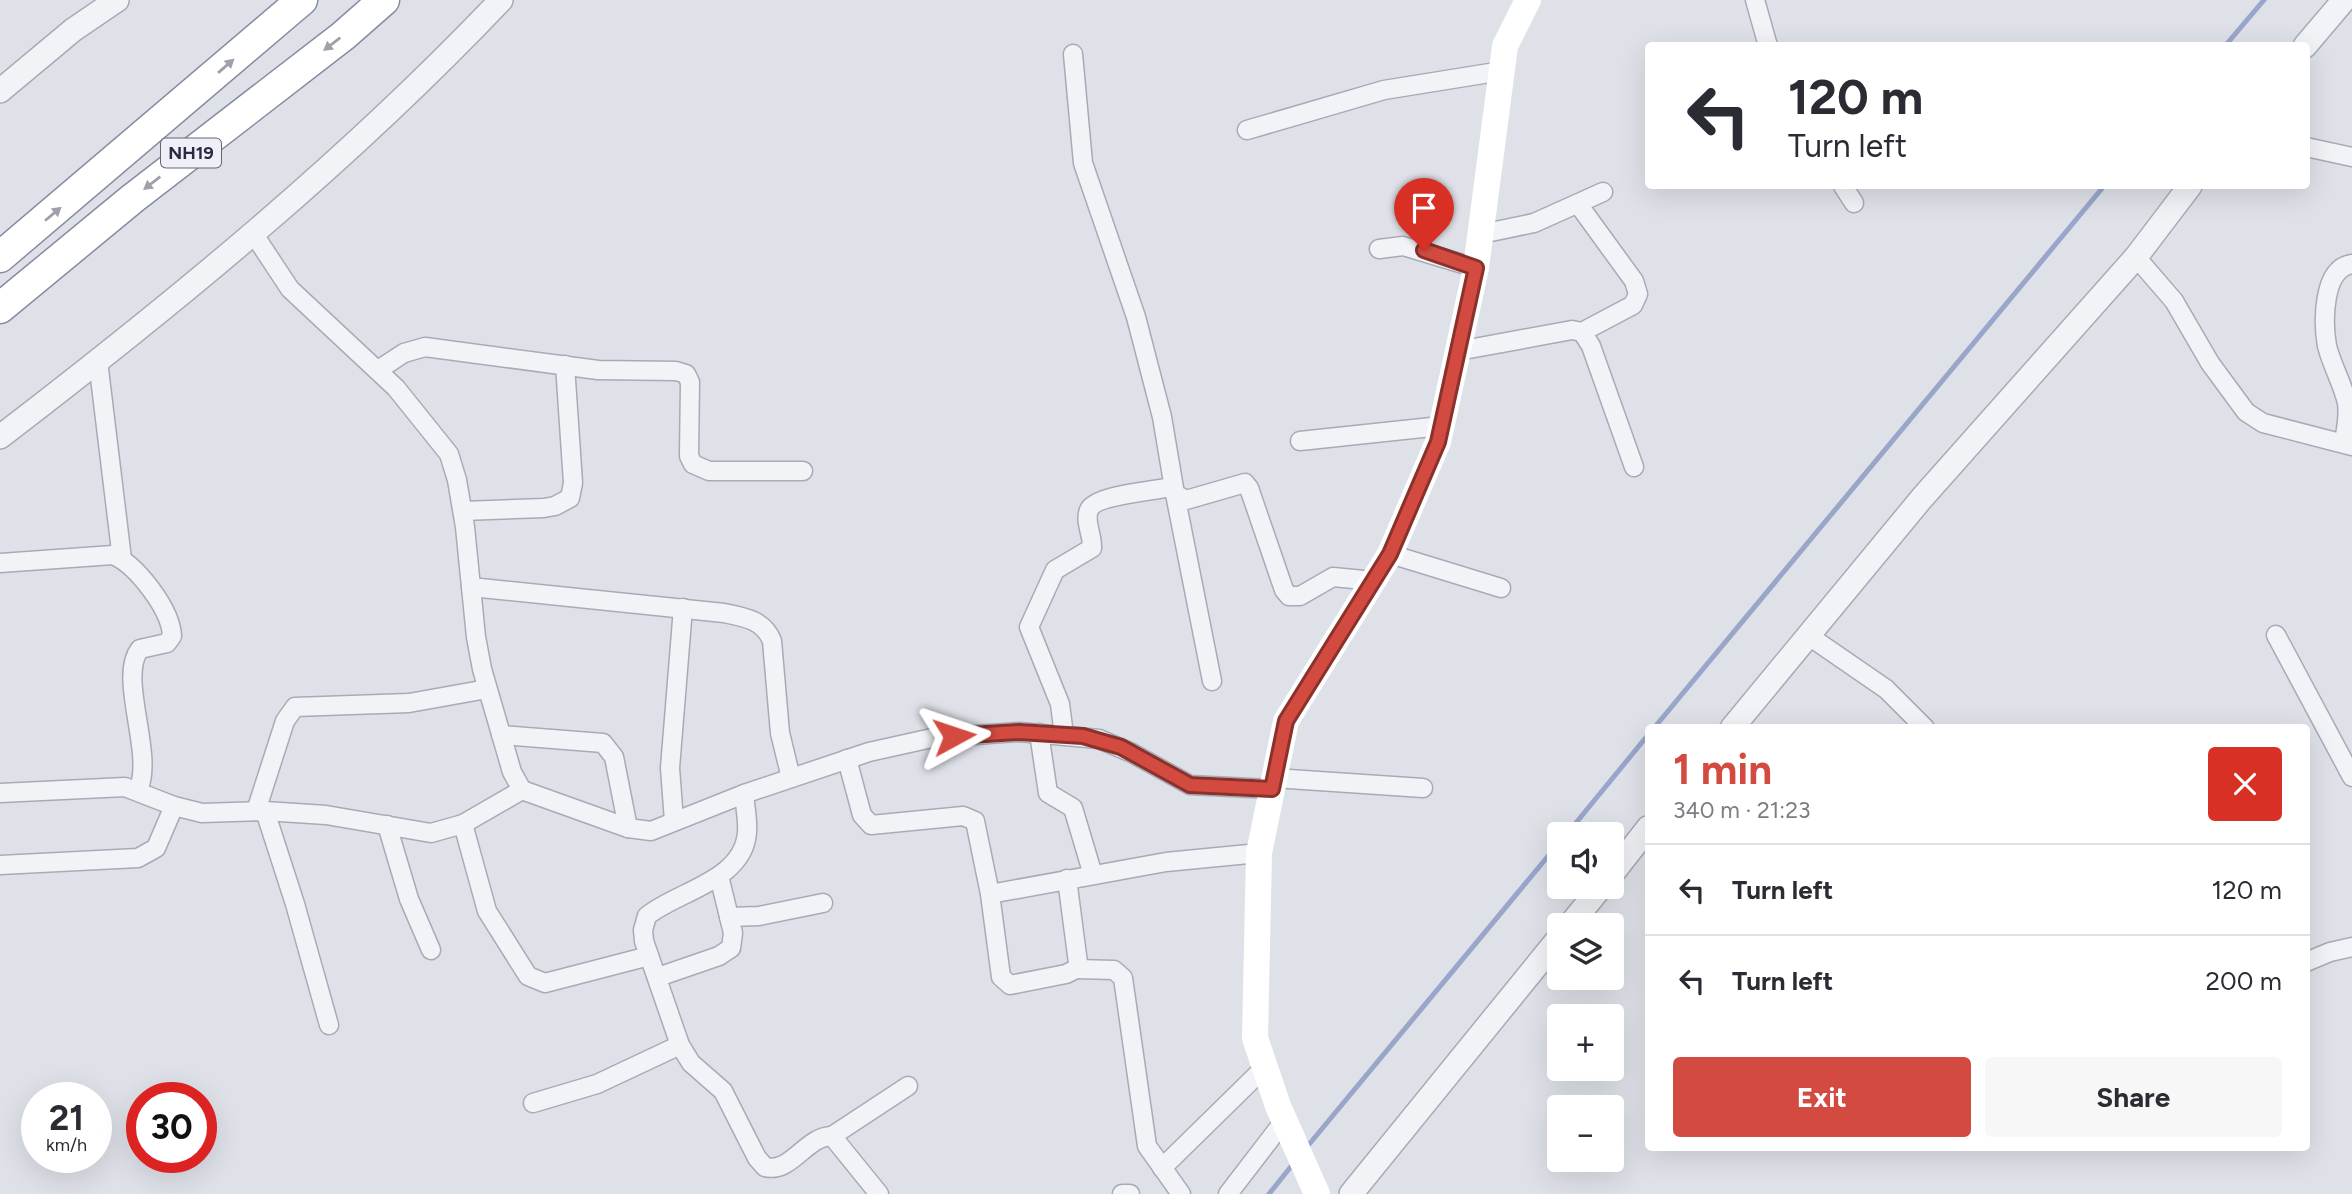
<!DOCTYPE html>
<meta charset="utf-8">
<style>
:root{--surface:#fff;--page:#f7f7f7;--text:#2b2b33;--muted:#7c7c81;--line:#e1e1e2;--accent:#d34b40}
body{margin:0;font-family:Figtree,sans-serif;background:var(--page);color:var(--text);height:100vh;display:flex;flex-direction:column;font-size:26px;white-space:nowrap}
*{box-sizing:border-box;margin:0}
p{font-size:23px;color:var(--muted)}
.icon{flex:none;width:38px;height:38px;fill:none;stroke:currentColor;stroke-width:2;stroke-linecap:round;stroke-linejoin:round}
.map{position:relative;flex:1;overflow:hidden}
.drawer{position:absolute;left:1645px;top:724px;width:665px;height:427px;display:flex;flex-direction:column;background:var(--surface);border-radius:7px;box-shadow:0 7px 28px #0002}
.drawer>*{flex:none}
.banner{position:absolute;left:1645px;top:42px;width:665px;height:147px;border-radius:7px;box-shadow:0 7px 28px #0002;background:#fff;color:var(--text);overflow:hidden}
.fabs{position:absolute;left:1547px;top:822px;display:grid;gap:14px}
.fabs a{display:grid;place-items:center;width:77px;height:77px;border-radius:7px;background:var(--surface);box-shadow:0 7px 28px #0002;font-size:35px}
.speed{position:absolute;left:21px;top:1082px;display:flex;gap:14px;font-size:35px;font-weight:700;text-align:center}
.speed>*{display:grid;place-content:center;width:91px;height:91px;border-radius:50%;background:var(--surface);box-shadow:0 7px 28px #0002;line-height:1}
.speed small{font-size:18px;font-weight:400}
.speed .limit{border:10px solid #d22;background:#fff;color:#111}
.pin{position:absolute;display:grid;place-items:center;width:60px;height:60px;color:#fff;margin:-72px -30px;border-radius:50% 50% 50% 0;rotate:-45deg;box-shadow:0 0 7px #0007}
.pin .icon{rotate:45deg}
.me{position:absolute;width:77px;margin:-38px;rotate:85deg;stroke-linejoin:round;filter:drop-shadow(0 0 5px #0008)}
.turn{display:flex;align-items:center;gap:24px;height:147px;padding:0 28px;font-size:32px}
.turn .icon{width:91px;height:91px;stroke-width:2.5}
.turn b{display:block;font-size:49px;line-height:60px}
.round{display:grid;place-items:center;flex:none;width:74px;height:74px;border-radius:7px;background:var(--page)}
.head{display:flex;align-items:center;justify-content:space-between;height:119px;padding:0 28px}
h1{font-size:42px;font-weight:700;line-height:52px;color:var(--accent)}
.primary-button{display:flex;gap:14px;margin-top:auto;padding:14px 28px}
.primary-button a{flex:1;height:80px;border-radius:7px;background:var(--accent);color:#fff;font-size:28px;font-weight:700;line-height:80px;text-align:center}
.primary-button a+a{background:var(--page);color:var(--text)}
ul{padding:0;list-style:none}
li{display:flex;align-items:center;gap:21px;height:91px;padding:0 28px;border-top:2px solid var(--line)}
li div{flex:1}
li b{display:block;font-size:26px}
li em{font-style:normal}
.map>svg:first-child{display:block}
.lines{fill:none;stroke-linecap:round;stroke-linejoin:round}
.stream{stroke:#99a6ca;stroke-width:5}
.minor-casing{stroke:#a8aab7;stroke-width:21}
.tertiary-casing{stroke:#a8aab7;stroke-width:26}
.trunk-casing{stroke:#868ba0;stroke-width:33}
.minor{stroke:#f2f3f7;stroke-width:18}
.tertiary{stroke:#f2f3f7;stroke-width:23}
.secondary{stroke:#fff;stroke-width:26}
.trunk{stroke:#fff;stroke-width:30}
.oneway{fill:#9ea0aa}
.route-casing{stroke:#89312a;stroke-width:18}
.route{stroke:#d34b40;stroke-width:12}
.labels{text-anchor:middle;dominant-baseline:central;stroke-width:5;stroke-linejoin:round;paint-order:stroke}
.shield{fill:#eff0f7;stroke:#646678;stroke-width:2}
.shield-label{font-size:18px;font-weight:bold;fill:#282b41}
</style>
<div class="map">
<svg width="2352" height="1194" viewBox="0 0 2352 1194">
<rect width="100%" height="100%" fill="#dfe1e9"/>
<g class="lines">
<g class="stream">
<polyline points="2225,46 2264,0"/>
<polyline points="1654,728 2104,186"/>
<polyline points="1566,835 1648,735"/>
<polyline points="1306,1148 1559,843"/>
<polyline points="1269,1194 1293,1164"/>
</g>
<defs>
<g id="minor">
<polyline points="1755,0 1768,46"/>
<polyline points="1073,54 1083,163 1136,317 1162,417 1175,494 1186,500 1245,483 1249,488 1284,590 1289,596 1300,596 1333,577 1374,581"/>
<polyline points="1247,130 1384,90 1502,71"/>
<polyline points="2306,147 2352,157"/>
<polyline points="1843,186 1854,203"/>
<polyline points="1578,204 1634,281 1638,294 1633,305 1582,332"/>
<polyline points="253,233 290,289 396,388 449,454 457,480 465,527 476,637 482,669 512,772 522,790 628,828 651,831 744,794 869,752 932,738 1019,732 1099,739 1132,753 1190,785 1272,789"/>
<polyline points="1481,234 1534,223 1603,192"/>
<polyline points="1379,249 1403,246 1476,268"/>
<polyline points="2136,257 2174,301 2210,363 2246,412 2263,423 2352,446"/>
<polyline points="1458,351 1572,330 1582,332 1591,346 1634,467"/>
<polyline points="98,361 122,559"/>
<polyline points="378,370 404,353 425,347 598,370 676,371 686,374 690,382 689,456 693,464 709,471 803,471"/>
<polyline points="1300,441 1441,426"/>
<path d="M2344,442C2346,429 2349,416 2347,403C2343,384 2332,366 2327,346C2323,323 2322,268 2352,264"/>
<polyline points="1175,494 1212,681"/>
<polyline points="463,511 544,508 555,506 570,498 573,483 565,365"/>
<polyline points="1390,554 1501,588"/>
<path d="M0,563L113,555C137,565 171,610 172,636L167,643L140,649C117,677 155,755 138,790"/>
<path d="M471,587L724,613C744,617 764,620 772,641L780,733L791,778"/>
<polyline points="2276,635 2352,777"/>
<polyline points="1809,636 1886,689 1925,728"/>
<polyline points="1039,733 1048,793 1073,808 1093,875"/>
<polyline points="501,735 603,743 614,757 628,828"/>
<path d="M1064,735L1060,704L1029,627L1055,570L1092,548C1093,536 1084,521 1089,510C1095,495 1154,491 1171,487"/>
<polyline points="847,759 862,815 871,825 963,816 975,821 990,894 1001,977 1010,985 1066,974 1076,969 1078,963 1067,879"/>
<polyline points="1274,778 1423,788"/>
<polyline points="0,793 125,787 174,806 202,813 265,811 326,815 431,833 463,824 522,790"/>
<path d="M744,794C745,806 748,820 747,832C744,881 677,891 647,916L643,930L644,941L680,1045L691,1063L723,1091L757,1158L765,1167C791,1174 806,1136 832,1136L879,1194"/>
<polyline points="256,811 285,721 295,707 409,703 487,689"/>
<polyline points="265,811 295,904 329,1025"/>
<polyline points="674,821 670,768 683,608"/>
<polyline points="463,824 487,911 528,976 545,983 649,956"/>
<polyline points="387,825 409,899 431,950"/>
<polyline points="0,865 138,858 156,848 174,806"/>
<polyline points="990,894 1166,862 1259,853"/>
<polyline points="729,917 759,916 823,903"/>
<polyline points="2306,962 2330,952 2352,947"/>
<polyline points="1076,969 1114,970 1123,978 1147,1146 1181,1194"/>
<polyline points="658,977 719,956 731,948 733,933 719,876"/>
<polyline points="533,1103 597,1084 680,1045"/>
<polyline points="832,1136 908,1086"/>
<polyline points="1162,1168 1265,1067"/>
<polyline points="1122,1194 1130,1194"/>
<polyline points="1228,1194 1284,1121"/>
</g>
<g id="tertiary">
<polyline points="2305,46 2344,0"/>
<polyline points="0,91 73,30 117,0"/>
<path d="M0,437C176,302 348,161 501,0"/>
<polyline points="1732,728 1922,498 2136,257 2190,186"/>
<polyline points="1612,874 1648,828"/>
<polyline points="1569,926 1601,887"/>
<polyline points="1351,1194 1559,938"/>
</g>
<g id="trunk">
<polyline points="0,257 302,0"/>
<polyline points="0,308 132,199 343,36 384,0"/>
</g>
</defs>
<use href="#minor" class="minor-casing"/>
<use href="#tertiary" class="tertiary-casing"/>
<use href="#trunk" class="trunk-casing"/>
<use href="#minor" class="minor"/>
<use href="#tertiary" class="tertiary"/>
<polyline class="secondary" points="1317,1194 1278,1106 1255,1038 1259,853 1286,721 1390,554 1438,442 1476,268 1505,46 1528,0"/>
<use href="#trunk" class="trunk"/>
</g>
<defs><path id="oneway-solid" d="M-6-.8H1V-3.2L6.5 0L1 3.2V.8H-6Z" transform="scale(1.75)"/></defs>
<g class="oneway">
<use href="#oneway-solid" transform="translate(332 44) rotate(142)"/>
<use href="#oneway-solid" transform="translate(226 66) rotate(-41)"/>
<use href="#oneway-solid" transform="translate(152 183) rotate(142)"/>
<use href="#oneway-solid" transform="translate(53 214) rotate(-40)"/>
</g>
<g class="lines">
<defs>
<polyline id="route" points="954,736 1019,732 1083,736 1121,747 1190,785 1272,789 1286,721 1390,554 1438,442 1476,268 1424,250"/>
</defs>
<use href="#route" class="route-casing"/>
<use href="#route" class="route"/>
</g>
<g class="labels">
<rect class="shield" x="161" y="138.5" width="60" height="29" rx="5"/>
<g class="shield-label">
<text x="191" y="153">NH19</text>
</g>
</g>
</svg>
<div class="fabs">
<a><svg class="icon" aria-label="sound" viewBox="0 0 24 24"><path d="M4 9h4l5-4v14l-5-4H4zM17 9q2 3 0 6"/></svg></a>
<a><svg class="icon" aria-label="layers" viewBox="0 0 24 24"><path d="M12 4l9 5-9 5-9-5zM3 14l9 5 9-5"/></svg></a>
<a>+</a>
<a>−</a>
</div>
<div class="speed"><div>21<small>km/h</small></div><div class="limit">30</div></div>
<div class="pin" style="left:1424px;top:250px;background:#d93025"><svg class="icon" aria-label="arrive" viewBox="0 0 24 24"><path d="M6 21V4h12l-3 4 3 4H6"/></svg></div>
<svg class="me" style="left:954px;top:736px" viewBox="-20 -20 40 40"><path d="M0-17L14 15 0 8-14 15z" fill="#d34b40" stroke="#fff" stroke-width="4"/></svg>
<div class="banner">
<div class="turn"><svg class="icon" aria-label="left" viewBox="0 0 24 24"><path d="M17 20v-9H6M10 6l-5 5 5 5"/></svg><div><b>120 m</b>Turn left</div></div>
</div>
<section class="drawer">
<div class="head"><div><h1>1 min</h1><p>340 m · 21:23</p></div><a class="round" style="background:#d93025;color:#fff"><svg class="icon" aria-label="close" viewBox="0 0 24 24"><path d="M6 6l12 12M18 6L6 18"/></svg></a></div>
<ul>
<li><svg class="icon" aria-label="left" viewBox="0 0 24 24"><path d="M17 20v-9H6M10 6l-5 5 5 5"/></svg><div><b>Turn left</b></div><em>120 m</em></li>
<li><svg class="icon" aria-label="left" viewBox="0 0 24 24"><path d="M17 20v-9H6M10 6l-5 5 5 5"/></svg><div><b>Turn left</b></div><em>200 m</em></li>
</ul>
<div class="primary-button"><a>Exit</a><a>Share</a></div>
</section>
</div>
